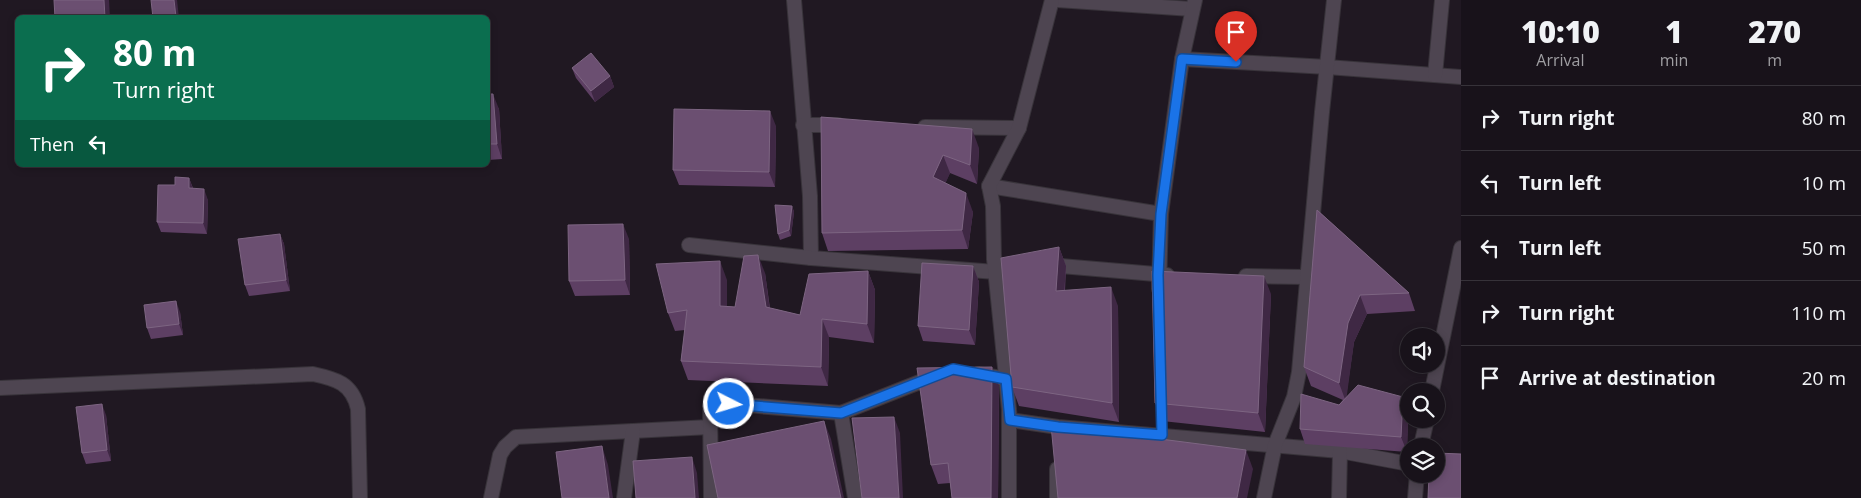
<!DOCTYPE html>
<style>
:root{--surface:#18121a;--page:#252027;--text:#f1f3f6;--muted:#9f9ea2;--line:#363239}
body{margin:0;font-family:"Open Sans",sans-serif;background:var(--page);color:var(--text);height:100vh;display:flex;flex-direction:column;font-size:19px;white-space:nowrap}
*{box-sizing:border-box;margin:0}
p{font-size:16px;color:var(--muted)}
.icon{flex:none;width:28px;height:28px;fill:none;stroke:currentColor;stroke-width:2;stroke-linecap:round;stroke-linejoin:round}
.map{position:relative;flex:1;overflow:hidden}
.panel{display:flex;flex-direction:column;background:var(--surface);width:400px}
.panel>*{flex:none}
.guide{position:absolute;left:15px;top:15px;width:475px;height:152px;border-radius:8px;box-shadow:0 2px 8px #0003,0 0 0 1px var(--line);background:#0b6e4f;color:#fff;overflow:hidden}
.fabs{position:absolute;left:1400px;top:328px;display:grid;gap:10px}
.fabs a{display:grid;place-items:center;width:45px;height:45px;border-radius:50%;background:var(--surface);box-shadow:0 2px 8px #0003,0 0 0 1px var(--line);font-size:25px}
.pin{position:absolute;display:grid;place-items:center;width:42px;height:42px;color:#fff;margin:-51px -21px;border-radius:50% 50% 50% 0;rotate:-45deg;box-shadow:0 0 5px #0007}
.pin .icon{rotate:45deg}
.me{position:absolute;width:55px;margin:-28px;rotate:95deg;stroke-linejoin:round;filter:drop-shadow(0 0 4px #0008)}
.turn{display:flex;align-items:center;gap:18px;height:105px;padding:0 15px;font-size:22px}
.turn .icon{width:65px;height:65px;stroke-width:2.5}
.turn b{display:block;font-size:35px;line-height:42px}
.then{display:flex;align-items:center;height:48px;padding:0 15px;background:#0003;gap:10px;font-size:19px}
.eta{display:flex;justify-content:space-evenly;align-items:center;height:85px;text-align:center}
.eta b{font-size:30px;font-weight:800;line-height:35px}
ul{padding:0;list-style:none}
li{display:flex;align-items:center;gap:15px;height:65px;padding:0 15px;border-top:1px solid var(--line)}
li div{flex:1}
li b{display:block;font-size:19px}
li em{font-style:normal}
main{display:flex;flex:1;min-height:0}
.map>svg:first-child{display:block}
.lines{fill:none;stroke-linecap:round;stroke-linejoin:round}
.minor-casing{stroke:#38333a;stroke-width:16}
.minor{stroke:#4e4551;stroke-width:14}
.wall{fill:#5d3f63}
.shaded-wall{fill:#3f2844}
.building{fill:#6b4f71;stroke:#7d6582}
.route-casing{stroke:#114b97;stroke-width:12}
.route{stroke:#1a73e8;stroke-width:9}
</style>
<main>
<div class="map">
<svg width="1461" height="498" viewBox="0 0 1461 498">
<rect width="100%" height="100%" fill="#201822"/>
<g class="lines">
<defs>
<g id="minor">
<polyline points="794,0 810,196 811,258"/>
<polyline points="1057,0 1192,9"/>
<polyline points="1182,59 1327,67 1461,77"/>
<polyline points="1435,75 1442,0"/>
<polyline points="803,125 838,125"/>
<polyline points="925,127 1019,128"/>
<polyline points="989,186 1161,214"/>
<polyline points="689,245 811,258 996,272"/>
<polyline points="1049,265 1167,275"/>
<polyline points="1246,276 1307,277"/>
<polyline points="1159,289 1161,214 1182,59 1195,0"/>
<polyline points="978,374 1006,379 1010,420 1058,427 1340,451 1409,464"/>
<polyline points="1007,387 994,259 993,206 989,186 1019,128 1052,0"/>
<path d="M0,388L313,374C336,379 352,383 358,409L360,498"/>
<polyline points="1432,391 1461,248"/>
<polyline points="841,413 855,498"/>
<polyline points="1421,446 1427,419"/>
<polyline points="491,498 500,455 505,447 516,437 710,427"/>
<polyline points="624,498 633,431"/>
<polyline points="711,498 710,402 841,413 935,376"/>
<polyline points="1009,498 1009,411"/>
<polyline points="1057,498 1057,469"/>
<polyline points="1264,498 1275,445 1294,397 1299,372 1322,112 1334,0"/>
<polyline points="1339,498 1340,451"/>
<polyline points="1415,498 1417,474"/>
</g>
</defs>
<use href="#minor" class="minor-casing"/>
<use href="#minor" class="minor"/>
</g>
<g class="wall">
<polygon points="572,68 610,76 614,87 595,102 576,78"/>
<polygon points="488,94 499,109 502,159 488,160"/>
<polygon points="821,117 979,148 977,184 950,173 945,183 973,212 968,249 828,251 822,233"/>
<polygon points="776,126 775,187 679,185 673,170"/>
<polygon points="189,178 193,188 208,200 207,234 161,232 157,222 175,185"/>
<polygon points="792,206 794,212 791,236 780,240 778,234"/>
<polygon points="1317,210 1409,293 1415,311 1367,314 1354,342 1346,397 1408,412 1407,452 1305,444 1300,429 1339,405 1343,400 1311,386 1304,367"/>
<polygon points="280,234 284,244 290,291 249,296 245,285"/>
<polygon points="629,239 630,295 575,296 569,281"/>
<polygon points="1059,247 1066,266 1065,291 1118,306 1119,422 1019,406 1012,387"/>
<polygon points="973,266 979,282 975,345 923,341 918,326"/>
<polygon points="868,271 875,290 874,343 829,337 828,386 688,380 681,361 685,330 675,331 668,313 727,280 727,306 735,307 765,273 770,308 800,315"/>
<polygon points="1271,294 1265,432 1162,421 1155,403"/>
<polygon points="180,312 183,335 151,339 147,328"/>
<polygon points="999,386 998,498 952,498 950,483 938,484 931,465"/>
<polygon points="106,415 111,461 86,464 82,453"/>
</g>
<g class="shaded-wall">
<polygon points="104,0 109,0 110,18 105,18"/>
<polygon points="174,0 177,0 179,18 176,18"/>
<polygon points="610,76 614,87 595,102 591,91"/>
<polygon points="493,94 499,109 502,159 497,144"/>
<polygon points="770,111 776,126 775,187 769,172"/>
<polygon points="972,129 979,148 977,184 970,165"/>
<polygon points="943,155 950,173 940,196 933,177"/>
<polygon points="189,178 193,189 189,188"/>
<polygon points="204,189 208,200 207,234 203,223"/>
<polygon points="966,193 973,212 968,249 962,230"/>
<polygon points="792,206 794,212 791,236 789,230"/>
<polygon points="623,224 629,239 630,295 625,280"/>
<polygon points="280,234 284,244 290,291 286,280"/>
<polygon points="1059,247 1066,266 1063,310 1056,291"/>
<polygon points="758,255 765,273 772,326 766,307"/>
<polygon points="720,261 727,280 727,325 720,306"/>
<polygon points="973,266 979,282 975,345 969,330"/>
<polygon points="868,271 875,290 874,343 867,324"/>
<polygon points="1264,276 1271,294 1265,432 1258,413"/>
<polygon points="1111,287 1118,306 1119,422 1112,403"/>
<polygon points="1360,295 1367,314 1354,342 1346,402 1339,383 1348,323"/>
<polygon points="176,301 180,312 183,335 179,324"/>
<polygon points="822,319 829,337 828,386 821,367"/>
<polygon points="992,367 999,386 998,498 991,498"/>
<polygon points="1403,397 1408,412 1407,452 1401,437"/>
<polygon points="102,404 106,415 111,461 107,450"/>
<polygon points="894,417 900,433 903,498 899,498"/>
<polygon points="824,421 831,439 844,498 841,498"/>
<polygon points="602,446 608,465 613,498 609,498"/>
<polygon points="1246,450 1253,469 1247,498 1237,498"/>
<polygon points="692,457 697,473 699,498 695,498"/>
</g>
<g class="building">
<polygon points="54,0 104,0 105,18 55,18"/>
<polygon points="151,0 174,0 176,17 153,18"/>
<polygon points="591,53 610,76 591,91 572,68"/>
<polygon points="488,94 493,94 497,144 488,144"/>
<polygon points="674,109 770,111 769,172 673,170"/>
<polygon points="821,117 972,129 970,165 943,155 933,177 966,193 962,230 822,233"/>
<polygon points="175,177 189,178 189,188 204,189 203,223 157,222 158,185 175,185"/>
<polygon points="775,205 792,206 789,230 778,234"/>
<polygon points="1317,210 1409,293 1360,295 1348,323 1339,383 1304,367"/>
<polygon points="623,224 625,280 569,281 568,225"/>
<polygon points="280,234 286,280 245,285 238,239"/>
<polygon points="1059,247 1056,291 1111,287 1112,403 1012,387 1001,258"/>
<polygon points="758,255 766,307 800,315 809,274 868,271 867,324 822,319 821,367 681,361 687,310 668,313 656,264 720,261 720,306 735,307 744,256"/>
<polygon points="922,263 973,266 969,330 918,326"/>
<polygon points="1152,271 1264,276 1258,413 1155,403"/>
<polygon points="176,301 179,324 147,328 144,305"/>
<polygon points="992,367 991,498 952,498 948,463 931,465 917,368"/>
<polygon points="1358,385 1403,397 1401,437 1300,429 1301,394 1339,405"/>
<polygon points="102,404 107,450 82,453 76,407"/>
<polygon points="894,417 899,498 862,498 852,418"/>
<polygon points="824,421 841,498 718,498 707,445"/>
<polygon points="1051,425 1246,450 1237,498 1058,498"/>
<polygon points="602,446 609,498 562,498 556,452"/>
<polygon points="1436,453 1461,454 1461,498 1428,498 1429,474 1436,474"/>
<polygon points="692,457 695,498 636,498 633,461"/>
</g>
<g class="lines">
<defs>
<polyline id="route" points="729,404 841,413 953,369 1006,379 1010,420 1058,427 1162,435 1158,275 1161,214 1182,59 1236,62"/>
</defs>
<use href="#route" class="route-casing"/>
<use href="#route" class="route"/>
</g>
</svg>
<div class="fabs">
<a><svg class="icon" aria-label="sound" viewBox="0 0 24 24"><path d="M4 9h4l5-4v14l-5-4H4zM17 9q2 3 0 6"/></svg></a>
<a><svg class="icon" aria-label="search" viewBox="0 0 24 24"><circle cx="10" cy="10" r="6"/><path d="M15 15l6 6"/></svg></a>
<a><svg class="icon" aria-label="layers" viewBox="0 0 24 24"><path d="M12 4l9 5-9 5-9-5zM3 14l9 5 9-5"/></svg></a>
</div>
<div class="pin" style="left:1236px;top:62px;background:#d93025"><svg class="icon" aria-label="arrive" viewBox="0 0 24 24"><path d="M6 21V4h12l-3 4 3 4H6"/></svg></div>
<svg class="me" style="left:729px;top:404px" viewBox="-20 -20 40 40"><circle r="17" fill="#1a73e8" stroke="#fff" stroke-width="3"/><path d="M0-11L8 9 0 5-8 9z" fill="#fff"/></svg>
<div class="guide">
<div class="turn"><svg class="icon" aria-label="right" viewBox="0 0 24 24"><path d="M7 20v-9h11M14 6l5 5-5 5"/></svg><div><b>80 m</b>Turn right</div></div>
<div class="then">Then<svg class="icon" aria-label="left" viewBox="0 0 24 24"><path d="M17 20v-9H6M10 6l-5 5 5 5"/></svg></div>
</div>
</div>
<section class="panel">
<div class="eta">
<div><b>10:10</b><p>Arrival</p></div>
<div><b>1</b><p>min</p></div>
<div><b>270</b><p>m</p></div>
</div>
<ul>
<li><svg class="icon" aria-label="right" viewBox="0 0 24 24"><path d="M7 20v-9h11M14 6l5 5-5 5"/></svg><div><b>Turn right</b></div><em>80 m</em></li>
<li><svg class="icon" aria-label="left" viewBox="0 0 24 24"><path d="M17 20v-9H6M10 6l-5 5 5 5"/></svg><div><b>Turn left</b></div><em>10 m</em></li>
<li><svg class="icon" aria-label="left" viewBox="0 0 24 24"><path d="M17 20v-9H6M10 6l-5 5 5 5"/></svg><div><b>Turn left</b></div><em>50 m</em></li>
<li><svg class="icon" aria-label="right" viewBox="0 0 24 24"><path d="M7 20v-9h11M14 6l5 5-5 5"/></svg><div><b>Turn right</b></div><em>110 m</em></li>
<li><svg class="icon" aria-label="arrive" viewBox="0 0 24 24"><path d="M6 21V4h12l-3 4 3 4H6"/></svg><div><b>Arrive at destination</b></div><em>20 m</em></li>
</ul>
</section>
</main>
